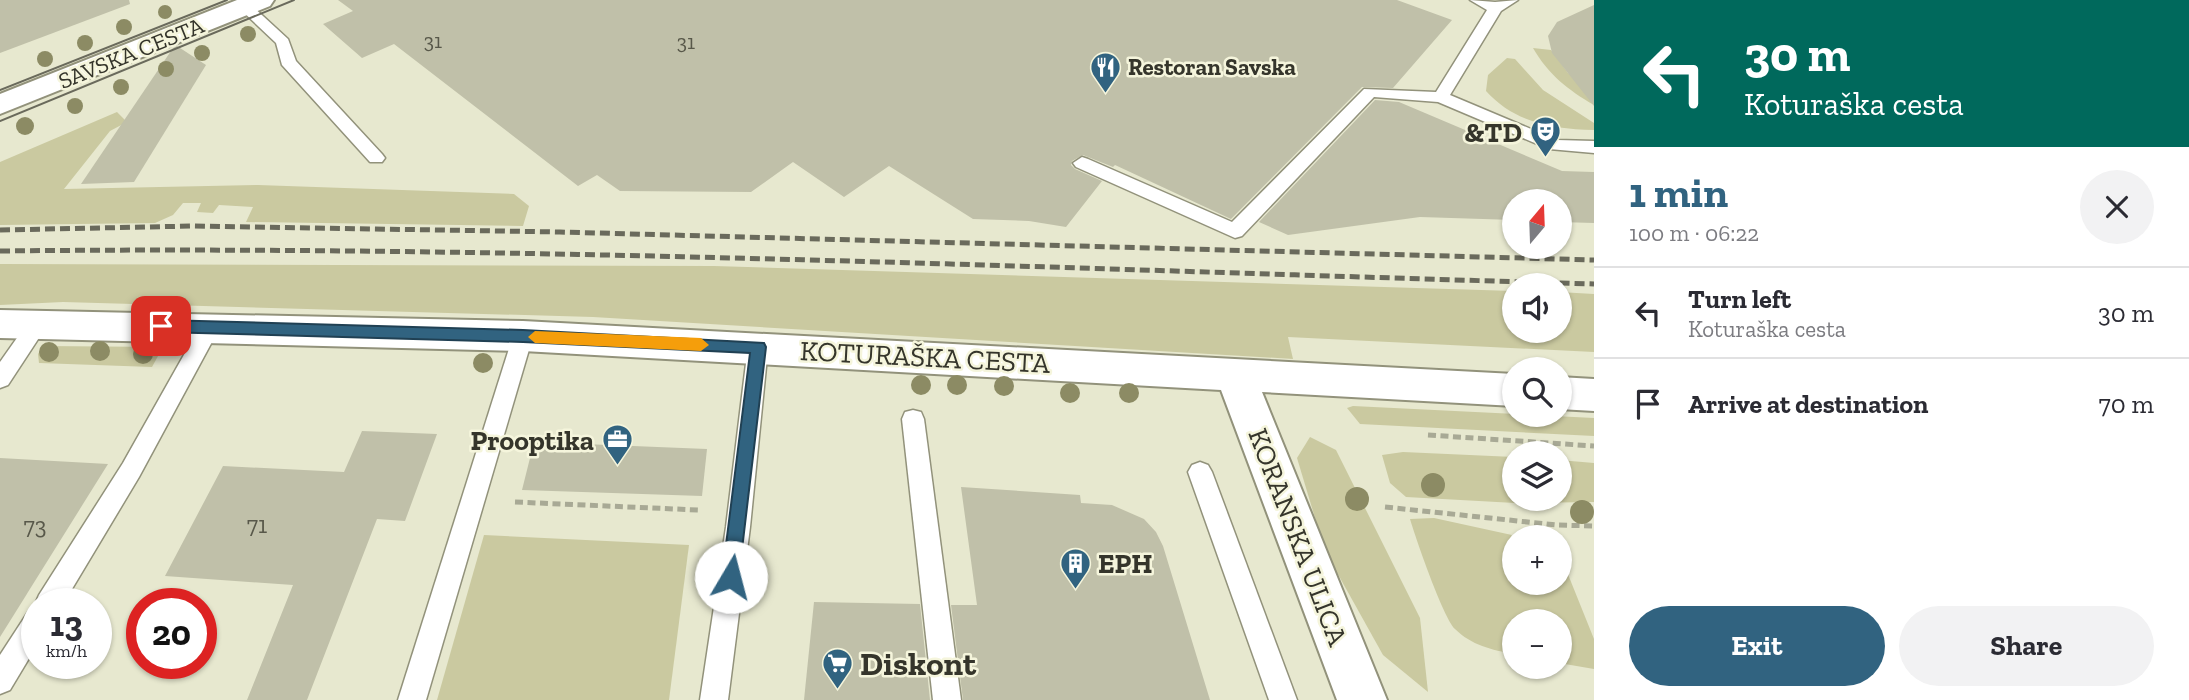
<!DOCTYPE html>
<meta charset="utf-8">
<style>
:root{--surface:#fff;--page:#f2f2f3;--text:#2b2b33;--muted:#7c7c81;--line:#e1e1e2;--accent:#316380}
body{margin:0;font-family:"Zilla Slab",serif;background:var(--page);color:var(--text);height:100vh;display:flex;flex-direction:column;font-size:26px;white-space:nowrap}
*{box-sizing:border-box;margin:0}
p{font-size:23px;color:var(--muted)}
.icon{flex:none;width:38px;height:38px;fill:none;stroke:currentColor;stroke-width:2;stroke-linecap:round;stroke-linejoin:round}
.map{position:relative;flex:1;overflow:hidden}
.drawer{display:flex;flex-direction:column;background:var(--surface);width:595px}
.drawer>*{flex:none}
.guide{background:#00695c;color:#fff;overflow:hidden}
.needle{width:46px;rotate:19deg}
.controls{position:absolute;left:1502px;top:189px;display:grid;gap:14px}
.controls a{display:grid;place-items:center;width:70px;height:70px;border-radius:50%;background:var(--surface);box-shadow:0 2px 5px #0004;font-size:35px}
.speed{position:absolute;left:21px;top:588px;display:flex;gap:14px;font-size:35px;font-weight:700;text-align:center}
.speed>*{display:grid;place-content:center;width:91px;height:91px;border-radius:50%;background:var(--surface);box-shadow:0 2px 5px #0004;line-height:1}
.speed small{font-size:18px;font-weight:400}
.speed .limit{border:10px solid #d22;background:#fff;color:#111}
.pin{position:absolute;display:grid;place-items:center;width:60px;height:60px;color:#fff;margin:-30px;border-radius:14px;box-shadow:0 4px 10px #0006}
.me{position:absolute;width:77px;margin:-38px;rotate:8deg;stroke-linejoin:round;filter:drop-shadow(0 0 5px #0008)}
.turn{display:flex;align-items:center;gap:24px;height:147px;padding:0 35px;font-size:32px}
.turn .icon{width:91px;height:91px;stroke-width:2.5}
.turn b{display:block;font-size:49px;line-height:60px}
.round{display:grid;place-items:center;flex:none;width:74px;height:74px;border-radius:37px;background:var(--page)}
.summary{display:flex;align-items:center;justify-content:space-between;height:119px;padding:0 35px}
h1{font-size:42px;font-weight:700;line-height:52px;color:var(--accent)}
.button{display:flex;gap:14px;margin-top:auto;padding:14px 35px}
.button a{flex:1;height:80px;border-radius:42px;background:var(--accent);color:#fff;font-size:28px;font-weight:700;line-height:80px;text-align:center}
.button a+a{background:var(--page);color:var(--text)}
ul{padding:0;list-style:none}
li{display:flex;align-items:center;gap:21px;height:91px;padding:0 35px;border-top:2px solid var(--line)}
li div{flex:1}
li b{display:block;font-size:26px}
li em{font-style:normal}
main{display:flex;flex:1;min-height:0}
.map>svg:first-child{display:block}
.green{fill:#cac9a0}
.building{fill:#c0c0a9}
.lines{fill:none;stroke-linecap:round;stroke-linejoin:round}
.service-casing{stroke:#92927b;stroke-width:3}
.minor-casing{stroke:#92927b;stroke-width:4}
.secondary-casing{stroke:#92927b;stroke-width:4}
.path{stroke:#a8a995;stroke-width:5;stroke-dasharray:8 4.5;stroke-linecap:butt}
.service{fill:#fff;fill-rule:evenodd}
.minor{fill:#fff;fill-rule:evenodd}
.secondary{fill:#fff;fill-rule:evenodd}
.tram{stroke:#6a6a5c;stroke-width:2}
.rail{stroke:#6a6a5c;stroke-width:5;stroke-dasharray:10 5;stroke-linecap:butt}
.tree{fill:#8c8b64}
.route{fill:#316380;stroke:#204053;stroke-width:2}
.slow{fill:#f59e0b}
.labels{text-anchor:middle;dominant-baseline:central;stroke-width:5;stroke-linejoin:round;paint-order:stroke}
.far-number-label{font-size:21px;fill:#58584a}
.far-street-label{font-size:23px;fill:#35352b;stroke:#f5f5dc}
.far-poi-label{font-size:23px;font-weight:bold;fill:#35352b;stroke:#f5f5dc;text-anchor:start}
.number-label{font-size:24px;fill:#58584a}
.poi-label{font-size:28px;font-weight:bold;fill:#35352b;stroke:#f5f5dc;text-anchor:end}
.street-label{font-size:28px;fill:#35352b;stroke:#f5f5dc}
.near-poi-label{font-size:33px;font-weight:bold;fill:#35352b;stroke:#f5f5dc;text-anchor:start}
</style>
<main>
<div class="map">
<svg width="1594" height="700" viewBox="0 0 1594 700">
<rect width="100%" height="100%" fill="#e7e8cf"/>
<g class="green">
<path d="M1533,48L1551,50L1568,73L1594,92V105C1568,90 1548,74 1533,48Z"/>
<path d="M1507,58L1515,59L1543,90L1594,123V130C1553,129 1515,123 1486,91L1488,75Z"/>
<polygon points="117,112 127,122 110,131 64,189 258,185 514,194 529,206 523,226 246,222 253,207 219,205 213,213 197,212 201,203 183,203 173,215 155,223 0,225 0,162"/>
<polygon points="0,264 714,266 1514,291 1514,331 1559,331 1559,292 1594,294 1594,352 1288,337 1293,359 593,317 63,302 0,305"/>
<polygon points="43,346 163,347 152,367 39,363 38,354"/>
<polygon points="1353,406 1594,418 1594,436 1360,424 1347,408"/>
<polygon points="1310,437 1336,450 1420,618 1428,692 1383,655 1325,551 1297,458"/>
<polygon points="1403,452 1514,457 1514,499 1559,499 1559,460 1594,463 1594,502 1515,503 1406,497 1390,483 1382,455"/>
<path d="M1434,518L1521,537H1514V583H1559V552L1594,639V669L1559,663V621H1514V654C1492,650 1471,645 1455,629C1443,617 1416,539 1410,519Z"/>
<polygon points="484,535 689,545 669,700 437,700"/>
</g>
<g class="building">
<polygon points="0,0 129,0 130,4 0,53"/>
<polygon points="338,0 1397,0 1452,20 1393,88 1362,87 1231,219 1115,165 1113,167 1083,155 1072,161 1071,165 1075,169 1102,181 1066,227 1029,221 973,219 889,166 844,197 793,162 751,192 620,191 597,175 578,186 394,44 362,58 323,24 353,11"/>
<polygon points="1594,5 1594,106 1552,53 1548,36 1557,22"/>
<polygon points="177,46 206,65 134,182 81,184 173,48"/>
<polygon points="1375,100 1399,102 1562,171 1594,172 1594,223 1559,222 1559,201 1514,201 1514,220 1420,217 1288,235 1259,222"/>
<polygon points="362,431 437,434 405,521 377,519 307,700 247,700 293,585 165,576 223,466 344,472"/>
<polygon points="534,442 707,449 702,496 522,490"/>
<polygon points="0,458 108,464 0,637"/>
<polygon points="961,487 1080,495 1081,503 1112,505 1144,519 1156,532 1163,546 1210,700 963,700 951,605 977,605"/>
<polygon points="814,602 920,604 930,700 804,700"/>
</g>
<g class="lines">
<defs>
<g id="service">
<polygon points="1470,0 1495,2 1518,0 1501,11 1450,95 1557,140 1594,141 1594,153 1549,149 1438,102 1374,97 1242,236 1235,238 1076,167 1073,163 1082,157 1088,159 1232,222 1364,89 1436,92 1487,10"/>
<polygon points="245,3 250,4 288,39 296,61 382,154 385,158 382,162 370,162 282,65 276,43 238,7"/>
<polygon points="38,316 45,318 48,324 8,385 0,388 0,362 31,318"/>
<polygon points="210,319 217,321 220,327 139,477 63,604 37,604 37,608 35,604 39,595 123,463 203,321"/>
<polygon points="523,328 530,330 533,336 426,700 398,700 513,336 516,330"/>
<polygon points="758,339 765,341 768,347 750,527 728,700 700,700 726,527 748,347 751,341"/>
<polygon points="913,410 921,412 924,419 961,700 933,700 902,419 905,412"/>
<polygon points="1200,462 1208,465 1212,472 1297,700 1269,700 1188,472 1192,465"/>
<polygon points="37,608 37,645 10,690 0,694 0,655 28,612"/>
</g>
<g id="minor">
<polygon points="0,310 523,321 1514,374 1514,406 1262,392 1387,700 1337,700 1221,390 523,351 0,338"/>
<polygon points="1559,377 1594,379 1594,411 1559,409"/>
</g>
<polygon id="secondary" points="237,0 274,0 270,6 0,114 0,94"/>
</defs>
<use href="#service" class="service-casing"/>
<use href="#minor" class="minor-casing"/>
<use href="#secondary" class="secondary-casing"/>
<g class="path">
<polyline points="1428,435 1594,446"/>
<polyline points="515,502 698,510"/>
<polyline points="1385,507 1556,525 1594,526"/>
</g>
<use href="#service" class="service"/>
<use href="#minor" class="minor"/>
<use href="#secondary" class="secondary"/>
<g class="tram">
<polyline points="0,90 227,0"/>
<polyline points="0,121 294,0"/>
</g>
<g class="rail">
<polyline points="0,230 194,226 560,232 1594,260"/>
<path d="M0,251C531,245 1063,269 1594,284"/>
</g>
</g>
<g class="tree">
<circle cx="165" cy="12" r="7"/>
<circle cx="124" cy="27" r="8"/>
<circle cx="248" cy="34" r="8"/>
<circle cx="85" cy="43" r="8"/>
<circle cx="202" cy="53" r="8"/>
<circle cx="45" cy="59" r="8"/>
<circle cx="166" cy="69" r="8"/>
<circle cx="121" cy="87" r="8"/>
<circle cx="75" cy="106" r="8"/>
<circle cx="25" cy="126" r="9"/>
<circle cx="100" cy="351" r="10"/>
<circle cx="49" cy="352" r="10"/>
<circle cx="143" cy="354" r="10"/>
<circle cx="483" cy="363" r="10"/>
<circle cx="921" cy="385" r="10"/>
<circle cx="957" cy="385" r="10"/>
<circle cx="1004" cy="386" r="10"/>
<circle cx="1070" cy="393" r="10"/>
<circle cx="1129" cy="393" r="10"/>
<circle cx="1433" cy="485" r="12"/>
<circle cx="1357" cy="499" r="12"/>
<circle cx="1582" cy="512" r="12"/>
</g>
<polygon class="route" points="161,320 523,330 764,343 766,347 738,583 731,586 724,583 722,577 750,353 523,342 161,332 153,326"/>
<polygon class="slow" points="535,331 701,338 709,345 701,351 535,343 528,337"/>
<defs>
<symbol id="restaurant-pin" viewBox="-11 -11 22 30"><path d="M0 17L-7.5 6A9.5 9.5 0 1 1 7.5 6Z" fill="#316380" stroke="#f5f5dc"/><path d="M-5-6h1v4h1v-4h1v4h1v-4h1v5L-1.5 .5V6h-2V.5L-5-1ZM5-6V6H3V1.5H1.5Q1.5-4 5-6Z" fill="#fff"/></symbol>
<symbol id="theatre-pin" viewBox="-11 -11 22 30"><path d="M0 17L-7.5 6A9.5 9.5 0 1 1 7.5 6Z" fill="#316380" stroke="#f5f5dc"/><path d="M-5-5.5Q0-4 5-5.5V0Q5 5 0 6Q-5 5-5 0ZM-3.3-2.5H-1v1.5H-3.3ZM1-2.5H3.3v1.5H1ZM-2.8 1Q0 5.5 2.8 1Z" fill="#fff"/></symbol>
<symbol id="office-pin" viewBox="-11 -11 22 30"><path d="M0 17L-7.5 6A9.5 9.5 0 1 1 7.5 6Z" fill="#316380" stroke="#f5f5dc"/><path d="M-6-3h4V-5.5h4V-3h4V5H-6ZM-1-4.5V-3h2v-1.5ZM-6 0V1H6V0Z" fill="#fff"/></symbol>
<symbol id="building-pin" viewBox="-11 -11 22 30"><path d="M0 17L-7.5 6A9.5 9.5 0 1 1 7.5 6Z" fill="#316380" stroke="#f5f5dc"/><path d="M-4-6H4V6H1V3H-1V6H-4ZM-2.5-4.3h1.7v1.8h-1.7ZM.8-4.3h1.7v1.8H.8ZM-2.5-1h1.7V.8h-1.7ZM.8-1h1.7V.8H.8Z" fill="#fff"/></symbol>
<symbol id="supermarket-pin" viewBox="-11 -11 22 30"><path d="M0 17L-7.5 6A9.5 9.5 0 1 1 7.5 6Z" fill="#316380" stroke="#f5f5dc"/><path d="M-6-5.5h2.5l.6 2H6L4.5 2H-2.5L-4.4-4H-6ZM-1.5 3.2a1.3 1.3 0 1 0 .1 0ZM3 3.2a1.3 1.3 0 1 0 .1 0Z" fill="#fff"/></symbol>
</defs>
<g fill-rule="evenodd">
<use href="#restaurant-pin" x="1088" y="50" width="35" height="47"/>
<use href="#theatre-pin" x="1528" y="114" width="35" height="47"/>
<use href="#office-pin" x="600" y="422" width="35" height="47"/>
<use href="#building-pin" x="1058" y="546" width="35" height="47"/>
<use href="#supermarket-pin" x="820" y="646" width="35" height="47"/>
</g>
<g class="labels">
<g class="far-number-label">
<text x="433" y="40">31</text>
<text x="686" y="41">31</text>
</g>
<g class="far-street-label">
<text transform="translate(131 53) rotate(-22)">SAVSKA CESTA</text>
</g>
<g class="far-poi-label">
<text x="1128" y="67">Restoran Savska</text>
</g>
<g class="number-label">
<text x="257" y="524">71</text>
<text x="35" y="525">73</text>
</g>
<g class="poi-label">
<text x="1522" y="132">&amp;TD</text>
<text x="594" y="440">Prooptika</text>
<text x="1098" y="563" text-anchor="start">EPH</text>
</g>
<g class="street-label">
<text transform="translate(925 357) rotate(3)">KOTURAŠKA CESTA</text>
<text transform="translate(1298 537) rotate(69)">KORANSKA ULICA</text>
</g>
<g class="near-poi-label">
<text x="860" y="663">Diskont</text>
</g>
</g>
</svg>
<div class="controls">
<a><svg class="needle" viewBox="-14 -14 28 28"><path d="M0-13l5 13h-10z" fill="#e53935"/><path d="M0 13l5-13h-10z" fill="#7c7c81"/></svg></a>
<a><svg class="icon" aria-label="sound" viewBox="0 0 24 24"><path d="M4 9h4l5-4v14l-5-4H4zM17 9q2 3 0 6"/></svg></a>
<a><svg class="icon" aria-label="search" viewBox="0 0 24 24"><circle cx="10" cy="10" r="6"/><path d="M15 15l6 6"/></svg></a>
<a><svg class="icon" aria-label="layers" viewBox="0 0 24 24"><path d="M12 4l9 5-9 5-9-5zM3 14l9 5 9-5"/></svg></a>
<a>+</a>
<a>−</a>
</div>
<div class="speed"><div>13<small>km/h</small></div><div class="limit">20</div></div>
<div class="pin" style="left:161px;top:326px;background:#d93025"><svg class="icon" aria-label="arrive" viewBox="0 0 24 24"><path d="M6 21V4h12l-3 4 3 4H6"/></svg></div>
<svg class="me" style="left:731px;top:577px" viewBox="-20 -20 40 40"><circle r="19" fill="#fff"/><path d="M0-13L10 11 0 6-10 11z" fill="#316380"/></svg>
</div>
<section class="drawer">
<div class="guide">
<div class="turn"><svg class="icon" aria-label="left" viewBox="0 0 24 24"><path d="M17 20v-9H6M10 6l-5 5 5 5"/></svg><div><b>30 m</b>Koturaška cesta</div></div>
</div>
<div class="summary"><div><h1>1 min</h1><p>100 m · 06:22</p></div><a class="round"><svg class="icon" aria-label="close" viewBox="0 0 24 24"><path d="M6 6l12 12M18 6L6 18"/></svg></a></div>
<ul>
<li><svg class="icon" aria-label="left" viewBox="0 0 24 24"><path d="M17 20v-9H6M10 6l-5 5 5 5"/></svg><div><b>Turn left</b><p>Koturaška cesta</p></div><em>30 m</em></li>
<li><svg class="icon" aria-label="arrive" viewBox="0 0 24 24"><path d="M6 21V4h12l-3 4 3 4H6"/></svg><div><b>Arrive at destination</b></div><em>70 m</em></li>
</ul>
<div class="button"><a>Exit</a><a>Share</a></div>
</section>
</main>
